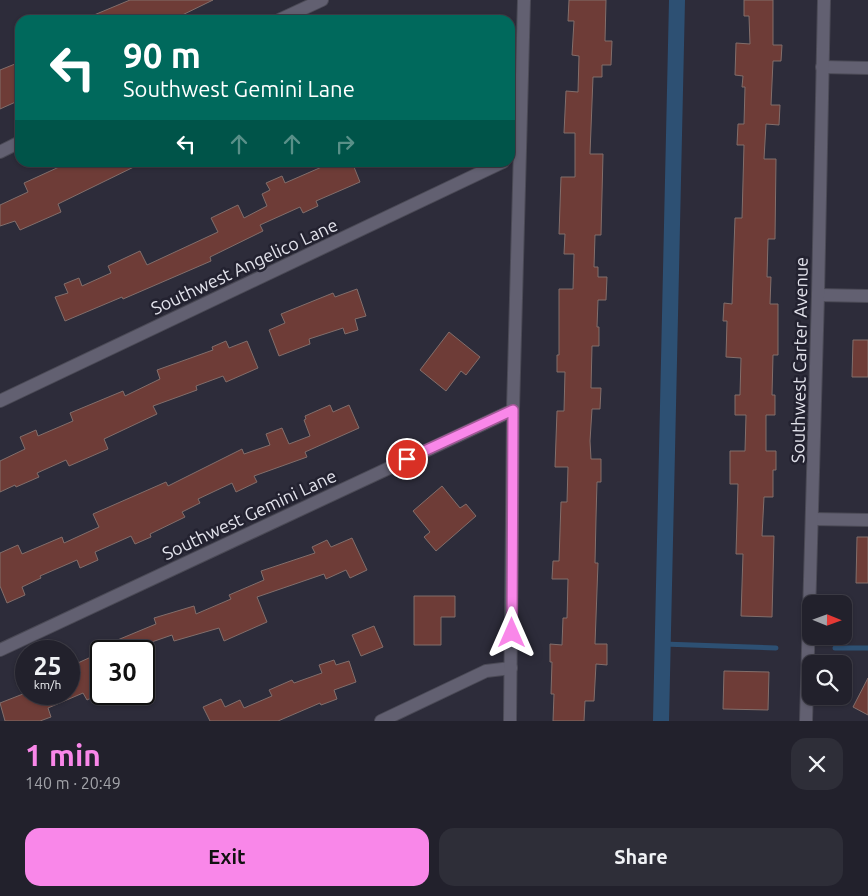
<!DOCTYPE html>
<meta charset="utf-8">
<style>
:root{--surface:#22212c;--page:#2e2e38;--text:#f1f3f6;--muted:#a2a3a9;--line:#3f3e48;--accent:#f987e9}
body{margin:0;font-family:Ubuntu,sans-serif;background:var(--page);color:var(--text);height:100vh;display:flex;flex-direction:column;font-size:19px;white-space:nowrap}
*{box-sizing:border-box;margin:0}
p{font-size:16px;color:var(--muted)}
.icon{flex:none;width:28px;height:28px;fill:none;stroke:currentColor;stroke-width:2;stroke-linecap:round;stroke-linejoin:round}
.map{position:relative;height:721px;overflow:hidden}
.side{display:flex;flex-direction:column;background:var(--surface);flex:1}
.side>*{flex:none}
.top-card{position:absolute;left:15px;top:15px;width:500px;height:152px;border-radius:15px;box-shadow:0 1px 4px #0004,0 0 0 1px var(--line);background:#00695c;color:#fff;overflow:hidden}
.needle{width:32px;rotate:91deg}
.fabs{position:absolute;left:802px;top:595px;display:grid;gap:10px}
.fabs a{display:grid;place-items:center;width:50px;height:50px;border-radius:10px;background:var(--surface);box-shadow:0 1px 4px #0004,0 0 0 1px var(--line);font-size:25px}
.speed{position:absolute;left:15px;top:640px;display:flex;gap:10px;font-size:25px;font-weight:700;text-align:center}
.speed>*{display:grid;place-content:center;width:65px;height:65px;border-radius:50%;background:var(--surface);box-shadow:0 1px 4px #0004,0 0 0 1px var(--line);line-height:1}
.speed small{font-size:12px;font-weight:400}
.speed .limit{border:2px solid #111;border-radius:8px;background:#fff;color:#111}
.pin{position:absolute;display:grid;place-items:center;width:42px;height:42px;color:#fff;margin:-21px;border:2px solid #fff;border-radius:50%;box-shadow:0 1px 5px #0007}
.me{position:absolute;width:55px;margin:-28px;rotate:0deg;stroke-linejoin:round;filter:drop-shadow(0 0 4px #0008)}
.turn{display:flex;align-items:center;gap:18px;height:105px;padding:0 25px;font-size:22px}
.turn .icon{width:65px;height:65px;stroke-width:2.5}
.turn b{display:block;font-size:35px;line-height:42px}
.lanes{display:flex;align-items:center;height:48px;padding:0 25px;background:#0003;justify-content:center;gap:25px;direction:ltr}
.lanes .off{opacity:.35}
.round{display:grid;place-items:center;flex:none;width:52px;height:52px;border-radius:15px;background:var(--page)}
.summary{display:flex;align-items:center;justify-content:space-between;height:85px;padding:0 25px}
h1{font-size:30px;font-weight:600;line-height:38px;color:var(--accent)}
.button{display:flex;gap:10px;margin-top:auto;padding:10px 25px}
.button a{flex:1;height:58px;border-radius:15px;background:var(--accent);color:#111;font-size:20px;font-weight:600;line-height:58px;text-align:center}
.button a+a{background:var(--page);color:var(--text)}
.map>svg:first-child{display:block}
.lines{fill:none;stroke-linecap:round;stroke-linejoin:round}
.stream{stroke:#2d5073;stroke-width:5}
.canal{stroke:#2d5073;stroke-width:16}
.building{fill:#6e3c37;stroke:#826e6b}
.minor-casing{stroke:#4b4a56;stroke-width:14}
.minor{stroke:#626071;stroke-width:12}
.route-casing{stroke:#a25897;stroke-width:12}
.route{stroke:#f987e9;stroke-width:9}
.labels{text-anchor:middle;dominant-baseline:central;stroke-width:5;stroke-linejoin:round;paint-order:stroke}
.street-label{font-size:18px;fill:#e3e3ec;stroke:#232230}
</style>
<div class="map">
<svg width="868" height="721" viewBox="0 0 868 721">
<rect width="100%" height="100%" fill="#2d2c3a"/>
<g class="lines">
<g class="stream">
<polyline points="663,644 776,648"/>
<polyline points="835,648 868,648"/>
</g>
<polyline class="canal" points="661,721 677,0"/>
</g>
<g class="building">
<polygon points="130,0 213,0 172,20 82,20"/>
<polygon points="569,0 606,0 605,41 612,41 611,65 602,65 602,77 593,77 590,154 603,154 601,235 595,235 594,267 598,267 598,277 607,277 606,300 598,300 597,327 599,327 599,346 592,346 591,388 601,388 600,409 592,409 590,441 591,459 601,459 601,482 597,482 596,518 595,563 598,563 595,644 607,644 607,665 596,664 594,701 585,701 584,721 553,721 554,694 551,694 552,662 550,662 550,644 562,645 563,618 567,618 568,579 552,579 553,561 559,561 561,502 567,502 568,467 555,467 557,411 564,411 565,372 557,372 557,355 559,355 559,289 573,289 574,254 564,254 565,234 559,234 561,177 575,177 575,133 564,133 566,91 578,92 579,56 572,55 574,21 568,21"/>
<polygon points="744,0 773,0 773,45 782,45 781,61 773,61 771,105 780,105 779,125 766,124 764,159 776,159 775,239 768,239 767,277 771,277 770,304 778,304 778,355 773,355 772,395 775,395 775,415 766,415 766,451 776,451 776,470 773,470 773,497 764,497 762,536 774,536 772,617 741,616 743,554 736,554 738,484 730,484 730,451 745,451 746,415 735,415 735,395 740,395 741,358 726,357 727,321 723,321 724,303 732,304 735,218 742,218 744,145 737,145 738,124 744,124 745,87 742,87 743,76 735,75 736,43 750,44 749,16 744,16"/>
<polygon points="20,62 20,100 0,109 0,70"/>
<polygon points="70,162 144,162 58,204 61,212 20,230 15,221 0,226 0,205 28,192 24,183"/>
<polygon points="323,162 352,162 360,182 316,201 318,206 303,213 300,207 260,225 263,231 210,257 211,261 123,299 122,297 65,321 55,297 68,293 64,284 79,278 82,286 111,273 108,266 140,251 147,265 218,232 211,218 238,205 244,218 267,206 262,194 270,190 266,183 282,176 285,183 324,166"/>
<polygon points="357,289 366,316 355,319 358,330 345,334 343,328 309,339 310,344 279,356 269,330 285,323 281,314 333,293 335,297"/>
<polygon points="449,332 480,357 466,375 461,371 446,391 420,370"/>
<polygon points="853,340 868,340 868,377 852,377"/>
<polygon points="226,341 229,348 247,341 258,368 226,382 223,376 196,386 197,390 153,406 157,414 104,439 108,449 69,466 66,460 37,473 39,477 16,487 15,485 0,492 0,461 25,449 20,437 36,430 38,436 73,421 70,413 123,391 125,396 160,379 157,370 213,350 212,347"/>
<polygon points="330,405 333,412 349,405 359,428 305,452 307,457 254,476 257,482 236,492 232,483 198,499 200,503 182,512 185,517 150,534 151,537 135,544 131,536 95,552 98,560 80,568 77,560 40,576 41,578 22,587 25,595 7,603 0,586 0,553 18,545 22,554 62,537 64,543 99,527 93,514 166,482 168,486 242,449 244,454 270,445 266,434 282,428 289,444 310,436 304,420 306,419 305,416"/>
<polygon points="442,486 460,508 466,504 476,516 436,551 424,537 430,532 413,511"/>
<polygon points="857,537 868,537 868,583 856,583"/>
<polygon points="352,538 367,570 350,578 346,570 326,579 324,574 257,597 267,622 224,641 219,628 174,641 172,635 143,645 145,651 91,651 156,624 154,618 194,606 196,614 231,599 229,595 264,580 261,571 315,553 312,547 327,540 331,547"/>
<polygon points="414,596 455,596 455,617 441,617 441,645 414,645"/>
<polygon points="374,626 383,647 361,656 352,635"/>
<polygon points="91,657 101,680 101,693 87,700 83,693 48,708 51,717 40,721 5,721 0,703 23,694 69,694 69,667"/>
<polygon points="334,660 336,665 349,661 356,682 334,690 337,699 321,705 320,703 278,721 210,721 203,707 221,699 225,707 240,700 244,708 272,696 269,690 292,680 294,683 322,673 319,665"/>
<polygon points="724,671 769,672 768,710 723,709"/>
<polygon points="868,678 868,715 853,707"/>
</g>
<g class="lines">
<defs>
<g id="minor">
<polyline points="279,20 322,0"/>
<polyline points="822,67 868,68"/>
<polyline points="0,152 20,142"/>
<polyline points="818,295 868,296"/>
<polyline points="0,401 503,162"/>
<polyline points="812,519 868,520"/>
<polyline points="0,650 513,410"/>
<polyline points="381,721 486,671 511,668"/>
<polyline points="510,721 513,410 524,0"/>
<polyline points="806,721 818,295 824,0"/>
</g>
</defs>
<use href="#minor" class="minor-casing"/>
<use href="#minor" class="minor"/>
</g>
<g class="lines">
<defs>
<polyline id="route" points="407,459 513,410 512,633"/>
</defs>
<use href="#route" class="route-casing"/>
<use href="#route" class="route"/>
</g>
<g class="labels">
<g class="street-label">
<text transform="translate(244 266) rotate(-25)">Southwest Angelico Lane</text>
<text transform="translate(799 360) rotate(-89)">Southwest Carter Avenue</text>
<text transform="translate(249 514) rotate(-25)">Southwest Gemini Lane</text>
</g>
</g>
</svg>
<div class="fabs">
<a><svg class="needle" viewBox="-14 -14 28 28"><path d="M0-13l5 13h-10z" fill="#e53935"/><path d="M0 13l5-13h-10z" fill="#a2a3a9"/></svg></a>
<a><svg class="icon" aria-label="search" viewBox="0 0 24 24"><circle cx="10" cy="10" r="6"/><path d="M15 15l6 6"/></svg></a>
</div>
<div class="speed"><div>25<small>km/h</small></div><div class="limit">30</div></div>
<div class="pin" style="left:407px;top:459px;background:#d93025"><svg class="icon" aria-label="arrive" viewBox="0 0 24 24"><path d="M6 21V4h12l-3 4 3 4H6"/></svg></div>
<svg class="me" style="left:512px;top:633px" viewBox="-20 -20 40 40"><path d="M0-17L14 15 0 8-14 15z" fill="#f987e9" stroke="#fff" stroke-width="4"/></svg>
<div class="top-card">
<div class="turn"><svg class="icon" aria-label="left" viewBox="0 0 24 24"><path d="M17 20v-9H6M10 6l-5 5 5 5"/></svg><div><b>90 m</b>Southwest Gemini Lane</div></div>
<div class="lanes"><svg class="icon" aria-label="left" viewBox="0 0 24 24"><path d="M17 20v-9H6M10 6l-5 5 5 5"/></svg><svg class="icon off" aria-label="ahead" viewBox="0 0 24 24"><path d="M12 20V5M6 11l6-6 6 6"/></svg><svg class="icon off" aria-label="ahead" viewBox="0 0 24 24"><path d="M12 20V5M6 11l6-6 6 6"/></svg><svg class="icon off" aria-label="right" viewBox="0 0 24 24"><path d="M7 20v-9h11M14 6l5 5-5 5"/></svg></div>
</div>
</div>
<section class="side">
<div class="summary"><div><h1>1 min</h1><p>140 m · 20:49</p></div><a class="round"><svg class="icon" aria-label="close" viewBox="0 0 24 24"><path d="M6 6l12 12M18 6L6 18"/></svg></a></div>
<div class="button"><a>Exit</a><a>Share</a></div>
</section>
